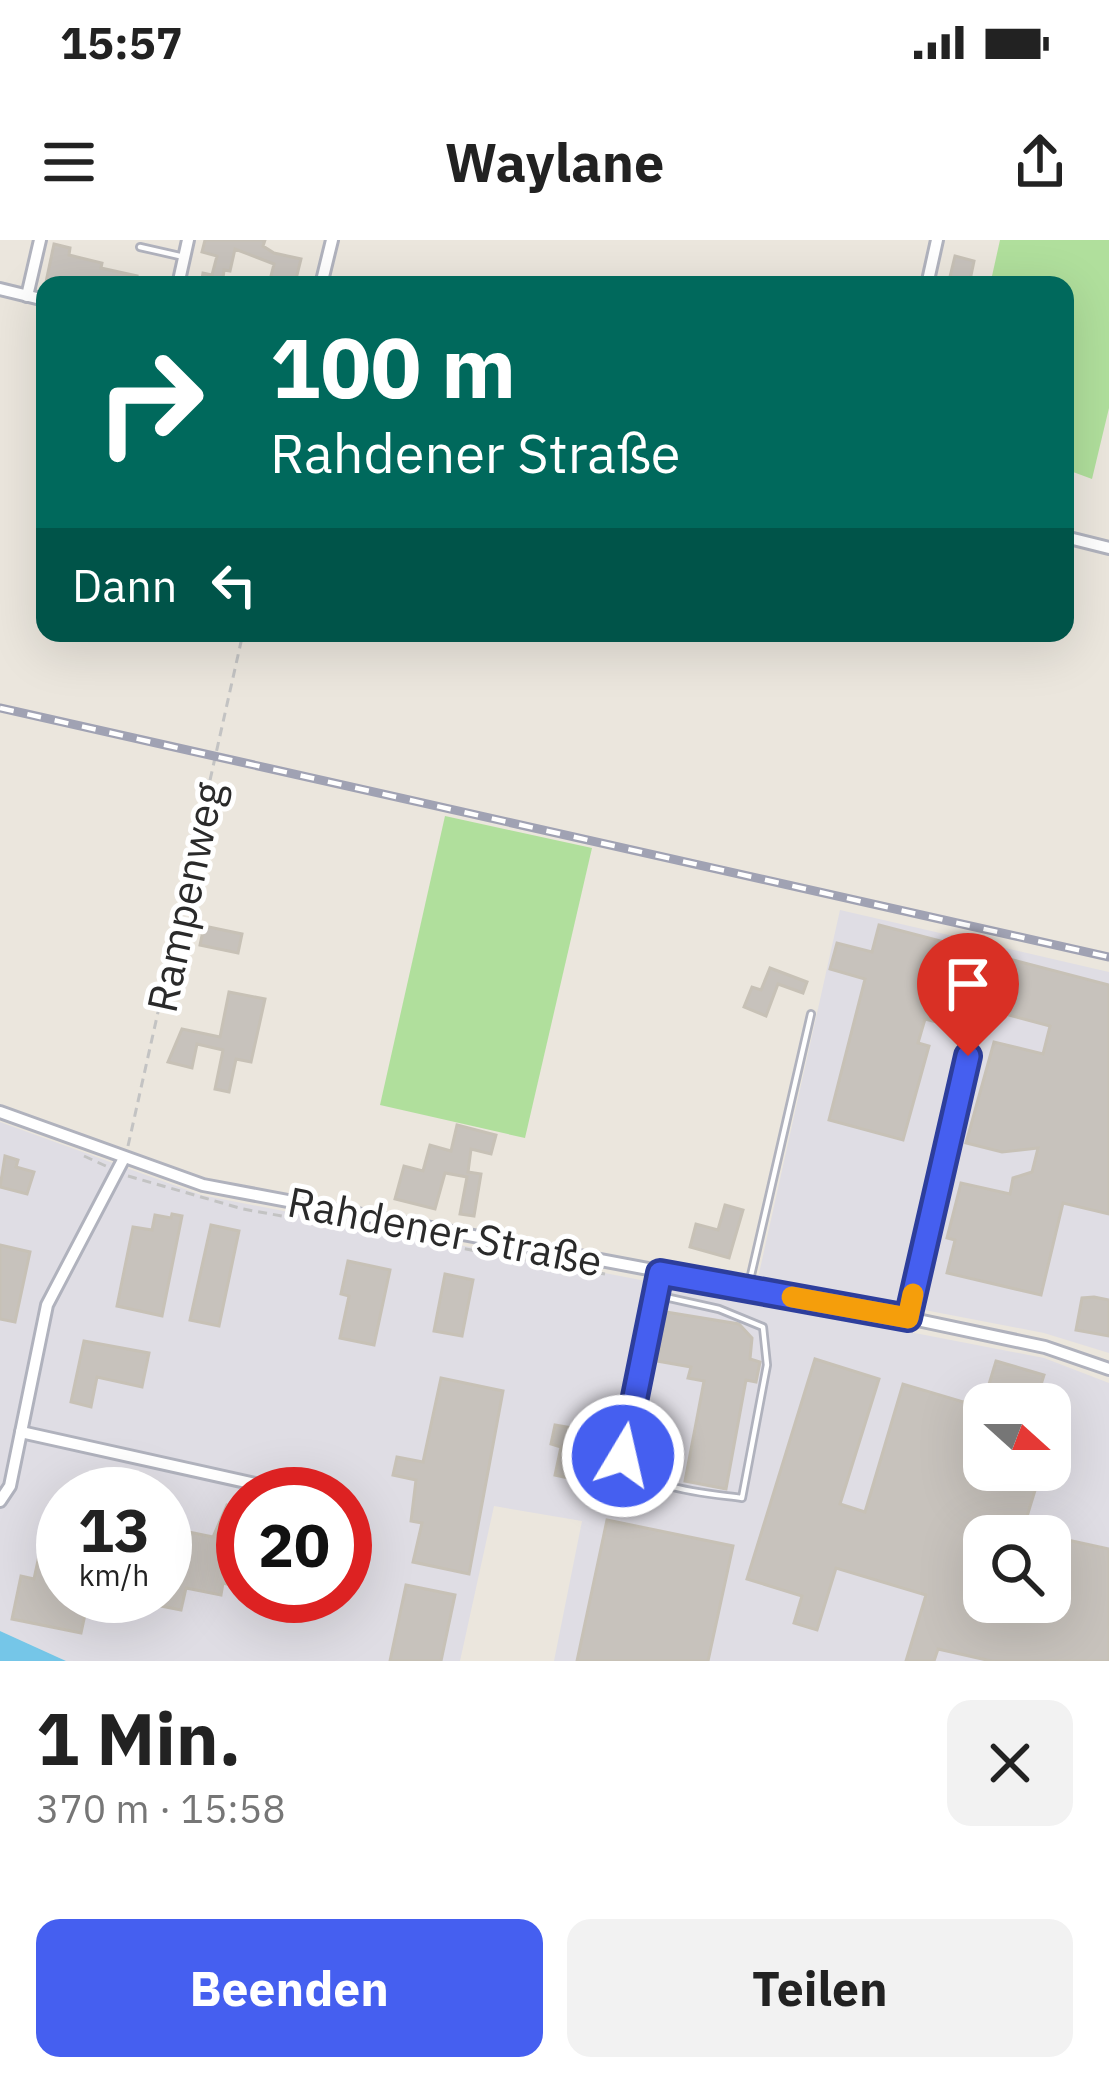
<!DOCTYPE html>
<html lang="de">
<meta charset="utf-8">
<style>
:root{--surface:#fff;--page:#f2f2f2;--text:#222;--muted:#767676;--accent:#455ff0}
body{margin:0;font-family:"IBM Plex Sans",sans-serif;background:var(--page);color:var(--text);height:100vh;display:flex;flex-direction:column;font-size:45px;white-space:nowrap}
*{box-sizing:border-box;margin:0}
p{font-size:39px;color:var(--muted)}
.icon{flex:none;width:66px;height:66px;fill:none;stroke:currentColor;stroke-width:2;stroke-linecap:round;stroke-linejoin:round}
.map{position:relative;height:1421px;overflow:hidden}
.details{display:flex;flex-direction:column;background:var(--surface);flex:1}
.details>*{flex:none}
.banner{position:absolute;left:36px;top:36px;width:1038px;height:366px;border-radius:24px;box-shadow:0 12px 48px #0002;background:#00695c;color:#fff;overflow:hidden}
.needle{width:78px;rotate:111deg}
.controls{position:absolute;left:963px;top:1143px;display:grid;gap:24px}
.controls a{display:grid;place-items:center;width:108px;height:108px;border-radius:24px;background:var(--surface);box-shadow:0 12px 48px #0002;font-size:60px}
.speed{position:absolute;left:36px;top:1227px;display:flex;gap:24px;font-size:60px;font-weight:700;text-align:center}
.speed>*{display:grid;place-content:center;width:156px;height:156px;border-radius:50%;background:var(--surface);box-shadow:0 12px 48px #0002;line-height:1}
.speed small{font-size:30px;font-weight:400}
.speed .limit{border:18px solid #d22;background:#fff;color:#111}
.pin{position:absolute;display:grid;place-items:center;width:102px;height:102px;color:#fff;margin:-123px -51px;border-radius:50% 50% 50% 0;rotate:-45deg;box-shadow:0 0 12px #0007}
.pin .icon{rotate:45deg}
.me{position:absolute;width:132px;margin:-66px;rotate:9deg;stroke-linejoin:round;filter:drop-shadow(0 0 9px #0008)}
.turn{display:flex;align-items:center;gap:42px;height:252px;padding:0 36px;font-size:54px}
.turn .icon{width:156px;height:156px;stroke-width:2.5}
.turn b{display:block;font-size:84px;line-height:102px}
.then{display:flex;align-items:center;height:114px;padding:0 36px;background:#0003;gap:24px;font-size:45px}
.round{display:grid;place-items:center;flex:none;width:126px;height:126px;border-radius:24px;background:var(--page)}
.overview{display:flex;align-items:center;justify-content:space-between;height:204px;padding:0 36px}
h1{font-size:72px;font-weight:700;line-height:90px}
.cta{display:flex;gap:24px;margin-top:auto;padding:24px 36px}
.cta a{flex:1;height:138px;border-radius:24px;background:var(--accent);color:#fff;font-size:48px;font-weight:700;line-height:138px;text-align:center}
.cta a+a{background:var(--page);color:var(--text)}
.status{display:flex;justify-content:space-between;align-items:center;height:84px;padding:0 60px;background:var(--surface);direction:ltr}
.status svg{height:33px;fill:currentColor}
header{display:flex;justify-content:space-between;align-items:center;height:156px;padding:0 36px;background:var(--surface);font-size:54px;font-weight:700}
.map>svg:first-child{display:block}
.industrial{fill:#dfdde4;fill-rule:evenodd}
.green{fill:#b0df9c}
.water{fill:#75c6e8}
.building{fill:#c7c2bc;stroke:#c7c1b6;stroke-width:3}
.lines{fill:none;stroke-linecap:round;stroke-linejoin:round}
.service-casing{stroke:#b0b2bd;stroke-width:10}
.minor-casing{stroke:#b0b2bd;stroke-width:16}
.path{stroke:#c3c3c3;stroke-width:3;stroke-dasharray:9 6;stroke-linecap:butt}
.service{stroke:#fff;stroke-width:4.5}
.minor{stroke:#fff;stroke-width:10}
.rail-casing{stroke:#a0a2b3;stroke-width:9}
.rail{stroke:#fff;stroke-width:4.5;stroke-dasharray:14;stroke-linecap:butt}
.route-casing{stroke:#2d3e9c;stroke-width:30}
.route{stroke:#455ff0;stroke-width:21}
.slow{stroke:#f59e0b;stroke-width:21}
.labels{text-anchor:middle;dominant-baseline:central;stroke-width:10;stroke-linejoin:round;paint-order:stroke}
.street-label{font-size:42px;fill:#2a2a2a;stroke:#fff}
</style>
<div class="status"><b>15:57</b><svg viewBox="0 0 49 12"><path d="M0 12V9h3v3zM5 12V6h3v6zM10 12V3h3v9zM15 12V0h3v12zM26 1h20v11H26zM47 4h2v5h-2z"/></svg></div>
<header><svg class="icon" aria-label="menu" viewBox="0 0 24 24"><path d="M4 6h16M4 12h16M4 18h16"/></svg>Waylane<svg class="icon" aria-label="share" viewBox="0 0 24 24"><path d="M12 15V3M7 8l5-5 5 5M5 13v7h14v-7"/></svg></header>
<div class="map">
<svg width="1109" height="1421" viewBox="0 0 1109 1421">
<rect width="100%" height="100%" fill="#ebe6dd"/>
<g class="industrial">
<polygon points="840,670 1109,732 1109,1113 1044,1093 758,1038"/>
<path d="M0,882L201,955L1044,1118L1109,1143V1421H554L582,1281L494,1266L460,1421H66L0,1391ZM984,1164H1050V1230H984ZM63,1254H165V1356H63ZM243,1254H345V1356H243ZM984,1296H1050V1362H984Z"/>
</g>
<g class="green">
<polygon points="1000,0 1109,0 1109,168 1092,239 1065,229 1065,45 990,45"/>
<polygon points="445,576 592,608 525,898 380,865"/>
</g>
<polygon class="water" points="0,1391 66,1421 0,1421"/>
<g class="building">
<polygon points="205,0 265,0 263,6 274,13 301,19 296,39 270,40 274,24 235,9 230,31 224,30 223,38 235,45 201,45 203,33 212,35 217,16 202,12"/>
<polygon points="54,4 70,8 69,15 102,23 101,28 137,36 135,45 46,42"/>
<polygon points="955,16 974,21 969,45 948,45"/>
<polygon points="879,685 1109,745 1109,974 1063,963 1041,1055 947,1033 955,1000 947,998 961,943 1010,954 1013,938 1032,932 1038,908 1002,912 966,903 994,802 1043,814 1050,786 956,761 948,785 925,779 918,803 929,806 903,900 829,880 865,739 830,729 837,703 872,712"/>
<polygon points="204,686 242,694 238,713 200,705"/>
<polygon points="770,728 807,742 803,753 778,744 766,776 744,767 752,747 761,750"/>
<polygon points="229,752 265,759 251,822 236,819 229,852 215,849 223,810 197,804 192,828 168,822 182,789 220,797"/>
<polygon points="457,885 496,895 491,914 471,909 468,932 481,934 474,976 460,974 467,937 445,933 435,969 395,959 404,926 423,931 430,905 451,911"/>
<polygon points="5,916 18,920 16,927 34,932 27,954 0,947"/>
<polygon points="725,965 743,970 729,1018 690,1007 696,984 718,990"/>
<polygon points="172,974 182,976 162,1076 117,1066 133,987 152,990 155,975 171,978"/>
<polygon points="211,985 239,991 219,1086 190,1080"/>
<polygon points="0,1005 30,1012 15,1082 0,1079"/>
<polygon points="348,1021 390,1030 374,1105 340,1098 349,1056 341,1054"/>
<polygon points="445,1034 473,1040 462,1096 434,1091"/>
<polygon points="1094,1057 1109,1060 1109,1096 1076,1090 1082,1058"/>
<polygon points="666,1072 739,1084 752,1098 750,1119 760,1122 756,1142 746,1140 726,1249 685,1241 704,1141 688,1138 691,1127 657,1121"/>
<polygon points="84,1101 149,1113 142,1147 97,1137 91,1167 71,1162"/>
<polygon points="815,1119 879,1139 840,1264 865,1272 903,1144 984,1168 984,1230 1040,1234 1021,1296 984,1296 984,1362 1050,1362 1050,1296 1109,1309 1109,1421 991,1421 938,1409 934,1421 906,1421 926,1355 836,1328 817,1390 794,1383 802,1356 747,1339"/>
<polygon points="996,1121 1044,1135 1035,1164 983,1164"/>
<polygon points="441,1138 503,1151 469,1334 413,1322 422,1283 411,1281 416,1240 393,1235 397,1217 423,1222"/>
<polygon points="555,1185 578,1189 568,1238 555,1235 561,1207 551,1204"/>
<polygon points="50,1264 63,1267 63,1356 89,1356 81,1393 12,1379 21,1336 34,1339"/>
<polygon points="227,1265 243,1268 243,1348 223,1343 221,1355 186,1348 181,1370 135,1361 135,1356 165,1356 165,1287 213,1297"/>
<polygon points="607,1280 733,1306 708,1421 577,1421"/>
<polygon points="406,1345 455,1355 441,1421 390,1421"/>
</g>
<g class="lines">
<defs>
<g id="service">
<polyline points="140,7 184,17"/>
<polyline points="749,1044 811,774"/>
<path d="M656,1055L719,1069L763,1087L767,1125L742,1258C706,1253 643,1250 623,1216L660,1033"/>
<polyline points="909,1074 968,816"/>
</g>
<g id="minor">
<polyline points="178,45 188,0"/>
<polyline points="321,45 332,0"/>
<polyline points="927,45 937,0"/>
<polyline points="0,49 45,60"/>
<polyline points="27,56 40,0"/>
<polyline points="1065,297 1109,308"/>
<polyline points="0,872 203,945 908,1078 1045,1107 1109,1129"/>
<polyline points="21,1192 300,1254"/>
<polyline points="0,1261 10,1246 47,1065 123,920"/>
<polyline points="345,1273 345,1297"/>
<polyline points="332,1357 332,1356"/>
</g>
</defs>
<use href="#service" class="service-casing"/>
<use href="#minor" class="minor-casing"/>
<g class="path">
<polyline points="128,906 243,393"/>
<polyline points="84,916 108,927"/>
<polyline points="128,936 243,969 605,1034"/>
</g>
<use href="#service" class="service"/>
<use href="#minor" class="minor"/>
<defs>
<polyline id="rail" points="0,468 1109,717"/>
</defs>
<use href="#rail" class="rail-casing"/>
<use href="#rail" class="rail"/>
</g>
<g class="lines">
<defs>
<polyline id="route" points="623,1216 660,1033 908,1078 968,816"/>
</defs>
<use href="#route" class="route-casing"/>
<use href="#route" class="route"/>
<polyline class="slow" points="792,1057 908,1078 913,1054"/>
</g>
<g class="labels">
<g class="street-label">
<text transform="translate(185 657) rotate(-78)">Rampenweg</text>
<text transform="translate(445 991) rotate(11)">Rahdener Straße</text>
</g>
</g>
</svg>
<div class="controls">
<a><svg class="needle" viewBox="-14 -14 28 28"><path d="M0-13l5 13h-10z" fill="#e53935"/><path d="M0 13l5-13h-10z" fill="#767676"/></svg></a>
<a><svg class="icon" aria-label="search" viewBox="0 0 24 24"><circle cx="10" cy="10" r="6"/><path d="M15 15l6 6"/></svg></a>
</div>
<div class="speed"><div>13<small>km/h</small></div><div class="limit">20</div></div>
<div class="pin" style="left:968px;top:816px;background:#d93025"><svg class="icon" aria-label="arrive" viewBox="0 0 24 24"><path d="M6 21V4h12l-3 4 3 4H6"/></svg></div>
<svg class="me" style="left:623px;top:1216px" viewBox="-20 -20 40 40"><circle r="17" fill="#455ff0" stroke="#fff" stroke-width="3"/><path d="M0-11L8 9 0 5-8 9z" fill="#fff"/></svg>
<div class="banner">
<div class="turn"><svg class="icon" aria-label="right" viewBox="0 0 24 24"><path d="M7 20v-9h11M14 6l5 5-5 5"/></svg><div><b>100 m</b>Rahdener Straße</div></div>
<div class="then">Dann<svg class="icon" aria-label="left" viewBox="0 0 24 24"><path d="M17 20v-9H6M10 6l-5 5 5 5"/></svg></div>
</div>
</div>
<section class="details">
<div class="overview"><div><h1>1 Min.</h1><p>370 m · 15:58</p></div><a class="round"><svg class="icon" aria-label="close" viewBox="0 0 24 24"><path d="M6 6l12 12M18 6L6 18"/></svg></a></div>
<div class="cta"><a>Beenden</a><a>Teilen</a></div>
</section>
